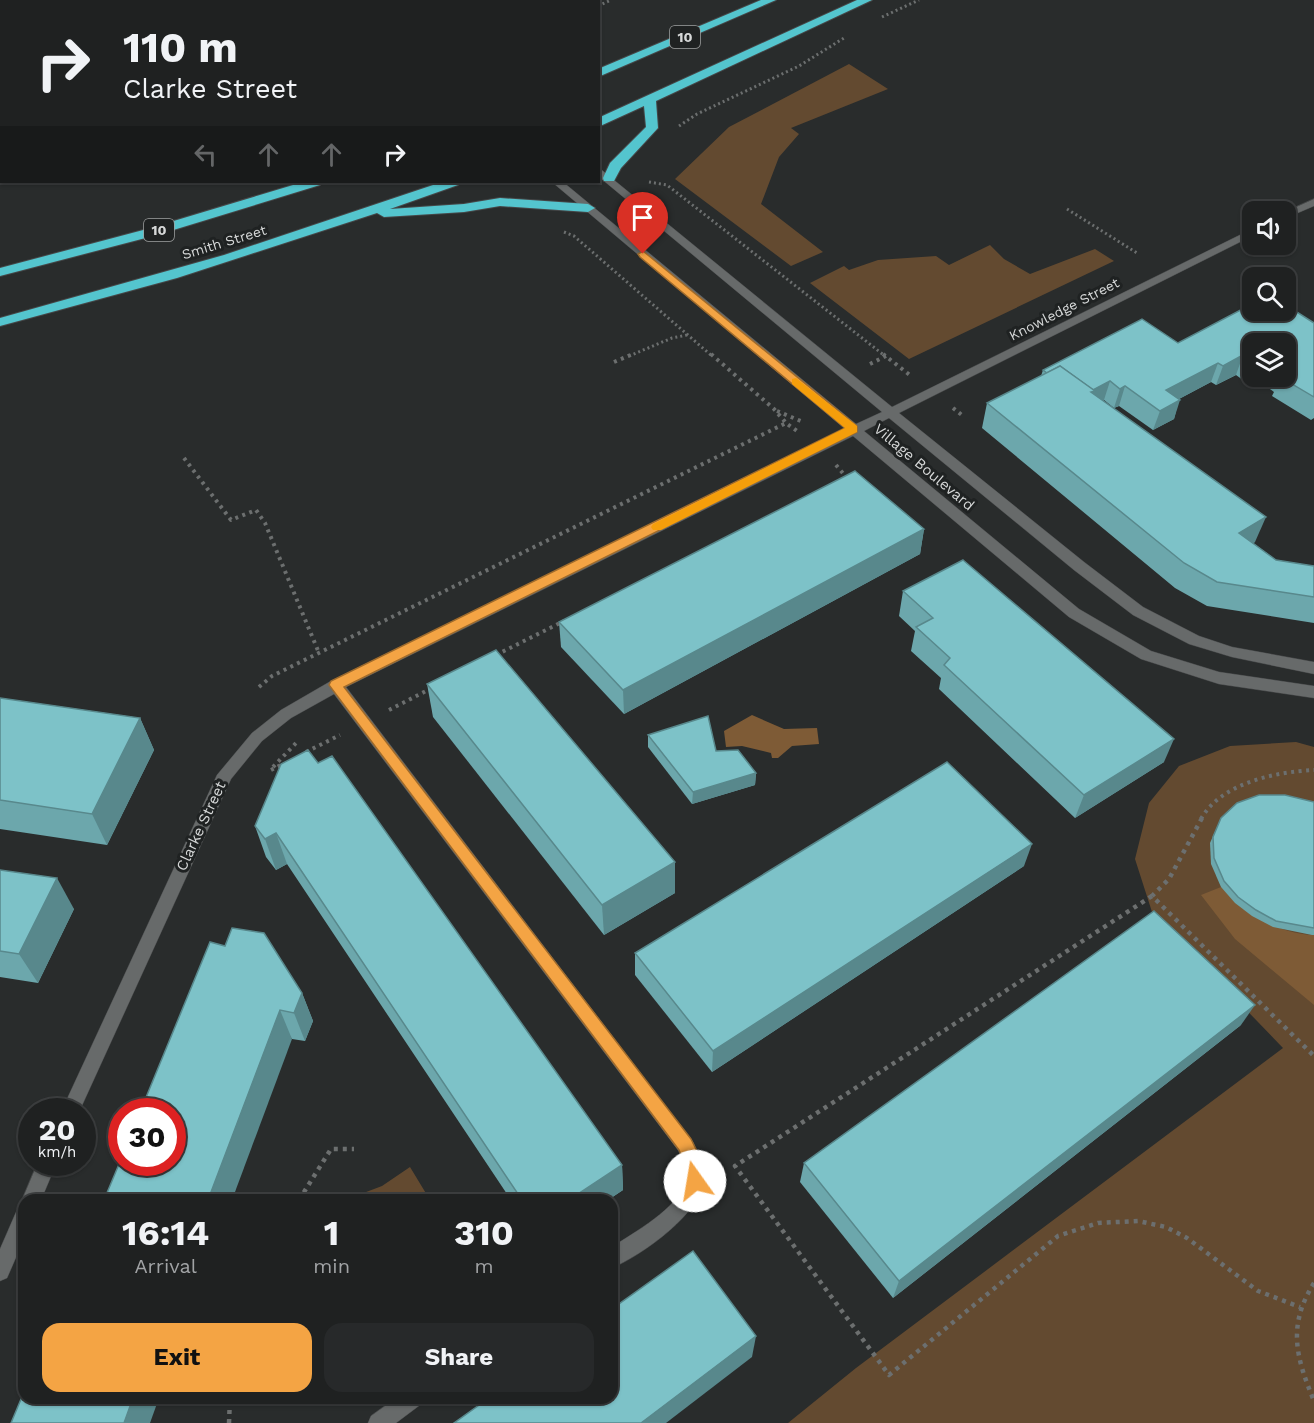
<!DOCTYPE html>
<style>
:root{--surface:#1f2121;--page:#27292a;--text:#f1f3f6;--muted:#a1a3a5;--line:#3c3e3f;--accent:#f4a444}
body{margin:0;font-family:"Work Sans",sans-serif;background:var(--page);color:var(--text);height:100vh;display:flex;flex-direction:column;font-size:22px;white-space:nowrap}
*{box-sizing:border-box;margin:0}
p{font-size:20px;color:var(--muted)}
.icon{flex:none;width:33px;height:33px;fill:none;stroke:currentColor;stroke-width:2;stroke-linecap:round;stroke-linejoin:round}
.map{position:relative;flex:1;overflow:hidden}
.sheet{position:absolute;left:18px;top:1194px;width:600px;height:210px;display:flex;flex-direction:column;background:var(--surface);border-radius:18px;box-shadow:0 2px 4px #0004,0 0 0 2px var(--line)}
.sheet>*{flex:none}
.hud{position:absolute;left:0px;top:0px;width:600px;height:183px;box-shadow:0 2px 4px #0004,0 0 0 2px var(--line);background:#1f2121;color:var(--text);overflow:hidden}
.buttons{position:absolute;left:1242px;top:201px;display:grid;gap:12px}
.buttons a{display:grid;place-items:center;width:54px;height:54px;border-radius:12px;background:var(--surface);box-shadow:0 2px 4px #0004,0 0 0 2px var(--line);font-size:30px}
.speed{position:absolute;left:18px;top:1098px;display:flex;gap:12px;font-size:30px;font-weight:700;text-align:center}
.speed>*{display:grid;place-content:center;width:78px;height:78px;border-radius:50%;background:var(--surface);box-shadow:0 2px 4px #0004,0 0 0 2px var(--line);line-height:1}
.speed small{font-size:15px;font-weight:400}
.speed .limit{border:9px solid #d22;background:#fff;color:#111}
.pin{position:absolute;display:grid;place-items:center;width:51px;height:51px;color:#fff;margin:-62px -26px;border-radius:50% 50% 50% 0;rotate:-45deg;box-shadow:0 0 6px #0007}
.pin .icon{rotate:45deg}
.me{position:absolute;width:66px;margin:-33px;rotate:347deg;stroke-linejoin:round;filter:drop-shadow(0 0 4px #0008)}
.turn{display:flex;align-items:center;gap:21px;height:126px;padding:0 24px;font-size:27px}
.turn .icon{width:78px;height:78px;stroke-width:2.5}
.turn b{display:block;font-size:42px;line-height:51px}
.lanes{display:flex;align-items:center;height:57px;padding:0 24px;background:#0003;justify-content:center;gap:30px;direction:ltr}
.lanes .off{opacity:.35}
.eta{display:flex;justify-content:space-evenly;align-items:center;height:102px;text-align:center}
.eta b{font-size:36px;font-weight:700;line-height:42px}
.primary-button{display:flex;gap:12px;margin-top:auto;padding:12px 24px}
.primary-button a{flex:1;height:69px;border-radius:18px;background:var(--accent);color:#111;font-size:24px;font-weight:700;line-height:69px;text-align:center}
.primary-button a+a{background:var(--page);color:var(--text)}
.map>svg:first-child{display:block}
.green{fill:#634a30}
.water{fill:#7e5b36}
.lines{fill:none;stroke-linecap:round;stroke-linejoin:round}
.minor-casing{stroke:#454748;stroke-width:1}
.highway-casing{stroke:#454748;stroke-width:2}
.path-far2{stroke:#6c6f6f;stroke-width:3;stroke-dasharray:2 3;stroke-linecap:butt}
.path-far1{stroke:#6c6f6f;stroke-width:4;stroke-dasharray:3 4.5;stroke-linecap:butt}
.path{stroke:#6c6f6f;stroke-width:4.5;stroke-dasharray:4 5;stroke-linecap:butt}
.minor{fill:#676a6a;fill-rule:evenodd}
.highway{fill:#54c5ce;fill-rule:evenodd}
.wall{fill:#6ca7ac;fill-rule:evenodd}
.shaded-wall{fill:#58888c}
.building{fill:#7dc2c8;stroke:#58888c;stroke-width:1.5}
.route{fill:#f4a444;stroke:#9f6b2c;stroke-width:1.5}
.slow{fill:#f59e0b}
.labels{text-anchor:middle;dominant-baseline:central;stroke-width:6;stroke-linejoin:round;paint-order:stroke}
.shield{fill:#1f2222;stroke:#9fa1a1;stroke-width:1.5}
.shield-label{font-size:14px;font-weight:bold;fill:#d6d8d8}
.far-street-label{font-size:14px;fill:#d6d8d8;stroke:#1f2222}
.street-label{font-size:15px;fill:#d6d8d8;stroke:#1f2222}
</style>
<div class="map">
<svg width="1314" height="1423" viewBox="0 0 1314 1423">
<rect width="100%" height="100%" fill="#292c2c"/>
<g class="green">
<polygon points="255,0 597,0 255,2"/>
<polygon points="849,64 888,89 791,128 799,134 779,157 761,204 823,252 791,266 675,179 729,127"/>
<polygon points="990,245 1004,259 1030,274 1095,249 1114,261 909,359 810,283 844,266 849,270 878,260 936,256 949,265"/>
<polygon points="1296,742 1314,747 1314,1423 788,1423 856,1368 1283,1048 1152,912 1135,859 1149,803 1179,766 1230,746"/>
<polygon points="410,1167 430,1200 345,1200 382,1186"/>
</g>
<g class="water">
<polygon points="752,715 784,729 817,728 819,744 792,746 778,758 772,758 771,753 742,746 726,747 724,731"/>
<path d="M1221,887C1253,911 1271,933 1314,935V1005L1235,939L1201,895Z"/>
</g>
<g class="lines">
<defs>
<g id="minor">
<path d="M598,167L892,407L1252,229V236L899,413L1084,562L1143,607L1199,636L1232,647L1314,662V674L1232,657L1189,644L1133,615L1074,570L889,418L864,431L1079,609L1151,651L1219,672L1314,686V698L1219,684L1141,659L1069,617L853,436L346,687L693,1142C698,1153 705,1165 704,1177C704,1212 642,1255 612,1268V1247C633,1233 679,1208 685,1182C687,1171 683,1160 678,1150L334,694L291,718L262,741L231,779L79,1112H61L217,775L252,733L281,710L331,681L845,429L552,182H563L856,424L882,412L598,176Z"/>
<polygon points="1314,199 1314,206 1286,218 1285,212"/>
<polygon points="38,1162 57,1162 41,1200 24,1200 24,1206 22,1200"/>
<polygon points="24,1208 24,1239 7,1278 0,1281 0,1249 17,1210"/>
<polygon points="396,1398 423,1398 420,1405 396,1423 368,1423 371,1416"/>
</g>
<g id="highway">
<polygon points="761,0 776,0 598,77 598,69"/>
<polygon points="857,0 872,0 656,101 658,128 621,168 614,181 604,181 603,178 610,163 646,127 644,106 598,127 598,118"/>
<polygon points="303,182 321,182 320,185 157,235 0,276 0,268 147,229"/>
<polygon points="442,182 459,182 458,185 390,209 464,204 500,198 588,204 595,208 588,212 500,206 464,212 384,217 377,213 177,278 0,326 0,318 224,255"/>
</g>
</defs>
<use href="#minor" class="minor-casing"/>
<use href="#highway" class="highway-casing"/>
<g class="path-far2">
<polyline points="598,6 611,0"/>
<polyline points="882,17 919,0"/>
<polyline points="679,126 697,114 799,66 844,38"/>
<polyline points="649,182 667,185 885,356"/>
<polyline points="1067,209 1137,253"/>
<polyline points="564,232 574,236 712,356"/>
<polyline points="629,356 672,338 687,335"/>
</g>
<g class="path-far1">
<polyline points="711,354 774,409 786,423"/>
<polyline points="883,354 911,376"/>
<polyline points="614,362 633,354"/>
<polyline points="870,364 886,356"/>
<polyline points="953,408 963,416"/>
<polyline points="777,411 803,422"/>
<polyline points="184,458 231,520 256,510 265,523 319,653"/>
<polyline points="836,465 846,477"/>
<polyline points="496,655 564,621"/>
<polyline points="259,687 272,676 786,423 797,431"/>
<polyline points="389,710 430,689"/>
<polyline points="306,752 340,735"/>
<polyline points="273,767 299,740"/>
<polyline points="271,770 283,764"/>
<path d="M1201,819C1221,783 1275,772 1314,770"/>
</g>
<g class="path">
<polyline points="1202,818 1169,879 1152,896 1314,1056"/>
<polyline points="1152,896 735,1166 889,1375 1058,1236 1098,1223 1138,1221 1166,1227 1187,1238 1258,1291 1300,1307"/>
<polyline points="299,1200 331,1149 354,1149"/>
<path d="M1314,1283C1287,1326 1296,1357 1314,1401"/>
<polyline points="229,1423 230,1398"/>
</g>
<use href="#minor" class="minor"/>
<use href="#highway" class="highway"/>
</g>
<g class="wall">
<path d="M1314,323V418L1311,420L1272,396L1274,392L1256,379L1247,383L1236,375L1216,385L1211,382L1179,399L1174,419L1153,430L1119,406L1114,408L1104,400L1103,401L1255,542L1253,543L1276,560L1314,566V623L1207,606L1175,588L982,428L987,403L1041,376L1043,370L1178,343ZM1252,344H1286V376H1252Z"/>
<polygon points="924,529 920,554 624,714 561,647 559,622"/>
<polygon points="903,591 1164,762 1075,818 939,689 941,678 911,651 915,631 899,616"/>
<polygon points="427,684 675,893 604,935 433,717"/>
<polygon points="0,698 140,718 154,750 107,845 0,829"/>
<polygon points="648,735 716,751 756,773 755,785 692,804 648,747"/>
<polygon points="318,763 622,1165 623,1190 608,1200 511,1200 287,864 276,870 266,857 255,826"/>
<polygon points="1314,802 1314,935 1312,935 1273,927 1252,916 1235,903 1221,887 1211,864 1210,843 1221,818"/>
<polygon points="1024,866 712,1072 635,975 635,953"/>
<polygon points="0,870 74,909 38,983 0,977"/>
<polygon points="225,946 302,993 313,1021 305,1041 292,1039"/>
<polygon points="1241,1025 893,1298 800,1182 804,1163"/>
</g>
<g class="shaded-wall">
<polygon points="1243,355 1236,375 1216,385 1223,366"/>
<polygon points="1218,363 1211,382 1160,409 1166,390"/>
<polygon points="1252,370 1252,376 1257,376 1256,379 1247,383"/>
<polygon points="1110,381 1104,400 1090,408 1088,392"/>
<polygon points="1125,386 1119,406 1114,408 1120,389"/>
<polygon points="1180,400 1174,419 1153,430 1160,411"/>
<polygon points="1266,517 1255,542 1228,558 1239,533"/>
<polygon points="924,529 920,554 624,714 623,690"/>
<polygon points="140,718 154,750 107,845 92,814"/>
<polygon points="1174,739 1164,762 1075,818 1084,795"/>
<polygon points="756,773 755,785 692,804 693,792"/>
<polygon points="276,833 287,864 276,870 265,839"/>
<polygon points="1032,844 1024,866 712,1072 713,1051"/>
<polygon points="675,862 675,893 604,935 602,905"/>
<polygon points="57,878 74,909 38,983 19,954"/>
<polygon points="302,993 313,1021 305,1041 294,1013"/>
<polygon points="1255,1005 1241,1025 893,1298 899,1281"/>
<polygon points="280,1010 292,1039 232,1200 208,1200"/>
<polygon points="622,1165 623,1190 608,1200 569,1200"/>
<polygon points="756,1336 752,1357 666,1423 641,1423"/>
<polygon points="133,1398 159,1398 150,1423 124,1423"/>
</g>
<g class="building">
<polygon points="1252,304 1252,310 1286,310 1286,305 1314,323 1314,397 1280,377 1286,376 1286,344 1252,344 1252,362 1243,355 1223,366 1218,363 1166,390 1180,400 1160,411 1125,386 1120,389 1110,381 1093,390 1060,366 1047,373 1043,370 1142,319 1178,343"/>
<polygon points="1060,366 1095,391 1091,392 1266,517 1239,533 1276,560 1314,566 1314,597 1217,582 1184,563 987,403"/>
<polygon points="855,471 924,529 623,690 559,622"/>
<polygon points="963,560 1174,739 1084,795 944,665 950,658 916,627 933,618 903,591"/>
<polygon points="496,650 675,862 602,905 427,684"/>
<polygon points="0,698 140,718 92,814 0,800"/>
<polygon points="708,716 716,751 738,750 756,773 693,792 648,735"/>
<polygon points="308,750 318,763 332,756 622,1165 569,1200 522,1200 276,833 265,839 255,826 281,764"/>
<polygon points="947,762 1032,844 713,1051 635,953"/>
<polygon points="1259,795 1285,795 1314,802 1314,928 1276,921 1256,910 1238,897 1224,881 1214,858 1213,837 1221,818 1237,803"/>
<polygon points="0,870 57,878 19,954 0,951"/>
<polygon points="1154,911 1255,1005 899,1281 804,1163"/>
<polygon points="232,928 264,933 302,993 294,1013 280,1010 208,1200 104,1200 122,1157 122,1162 172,1162 172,1112 140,1112 210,942 225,946"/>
<polygon points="693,1251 756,1336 641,1423 454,1423 489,1398 612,1398 612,1309"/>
<polygon points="24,1392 24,1398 133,1398 124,1423 11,1423"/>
</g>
<path class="route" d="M643,251L857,426V432L344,687L691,1139C698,1153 708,1171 701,1187L695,1189L689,1187C684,1175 685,1162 679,1150L329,685L331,681L845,428L640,257L638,254Z"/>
<polygon class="slow" points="796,378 857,426 857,432 661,530 653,530 651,527 653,524 845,428 792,384 792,379"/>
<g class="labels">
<g class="shield">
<rect x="670" y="26" width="30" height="22" rx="4.5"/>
<rect x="144" y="219" width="30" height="22" rx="4.5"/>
</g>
<g class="shield-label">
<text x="685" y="37">10</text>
<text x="159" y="230">10</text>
</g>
<g class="far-street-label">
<text transform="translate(224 242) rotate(-17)">Smith Street</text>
<text transform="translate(1064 309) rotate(-27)">Knowledge Street</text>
</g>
<g class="street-label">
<text transform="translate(924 467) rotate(40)">Village Boulevard</text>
<text transform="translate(201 826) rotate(-65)">Clarke Street</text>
</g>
</g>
</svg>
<div class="buttons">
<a><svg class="icon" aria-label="sound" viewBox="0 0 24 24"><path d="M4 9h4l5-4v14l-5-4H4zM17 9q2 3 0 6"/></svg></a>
<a><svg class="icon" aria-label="search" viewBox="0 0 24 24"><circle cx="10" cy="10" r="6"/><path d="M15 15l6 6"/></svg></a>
<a><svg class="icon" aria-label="layers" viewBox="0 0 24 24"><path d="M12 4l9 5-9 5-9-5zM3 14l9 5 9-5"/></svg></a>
</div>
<div class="speed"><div>20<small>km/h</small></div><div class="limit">30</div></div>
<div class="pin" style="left:643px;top:254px;background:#d93025"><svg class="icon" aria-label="arrive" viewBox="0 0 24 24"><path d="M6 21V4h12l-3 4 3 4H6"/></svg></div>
<svg class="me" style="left:695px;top:1181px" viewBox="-20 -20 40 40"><circle r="19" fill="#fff"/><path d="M0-13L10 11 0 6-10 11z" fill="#f4a444"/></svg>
<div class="hud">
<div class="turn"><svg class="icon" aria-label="right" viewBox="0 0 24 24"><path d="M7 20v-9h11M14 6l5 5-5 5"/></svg><div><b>110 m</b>Clarke Street</div></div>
<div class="lanes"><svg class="icon off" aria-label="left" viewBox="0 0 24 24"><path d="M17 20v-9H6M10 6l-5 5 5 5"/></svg><svg class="icon off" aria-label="ahead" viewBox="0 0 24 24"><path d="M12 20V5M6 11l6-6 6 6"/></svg><svg class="icon off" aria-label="ahead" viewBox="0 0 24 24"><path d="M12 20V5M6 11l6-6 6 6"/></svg><svg class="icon" aria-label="right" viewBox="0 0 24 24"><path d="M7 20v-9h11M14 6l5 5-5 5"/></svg></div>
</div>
<section class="sheet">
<div class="eta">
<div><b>16:14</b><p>Arrival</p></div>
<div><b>1</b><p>min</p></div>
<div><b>310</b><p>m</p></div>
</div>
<div class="primary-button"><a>Exit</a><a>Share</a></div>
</section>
</div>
